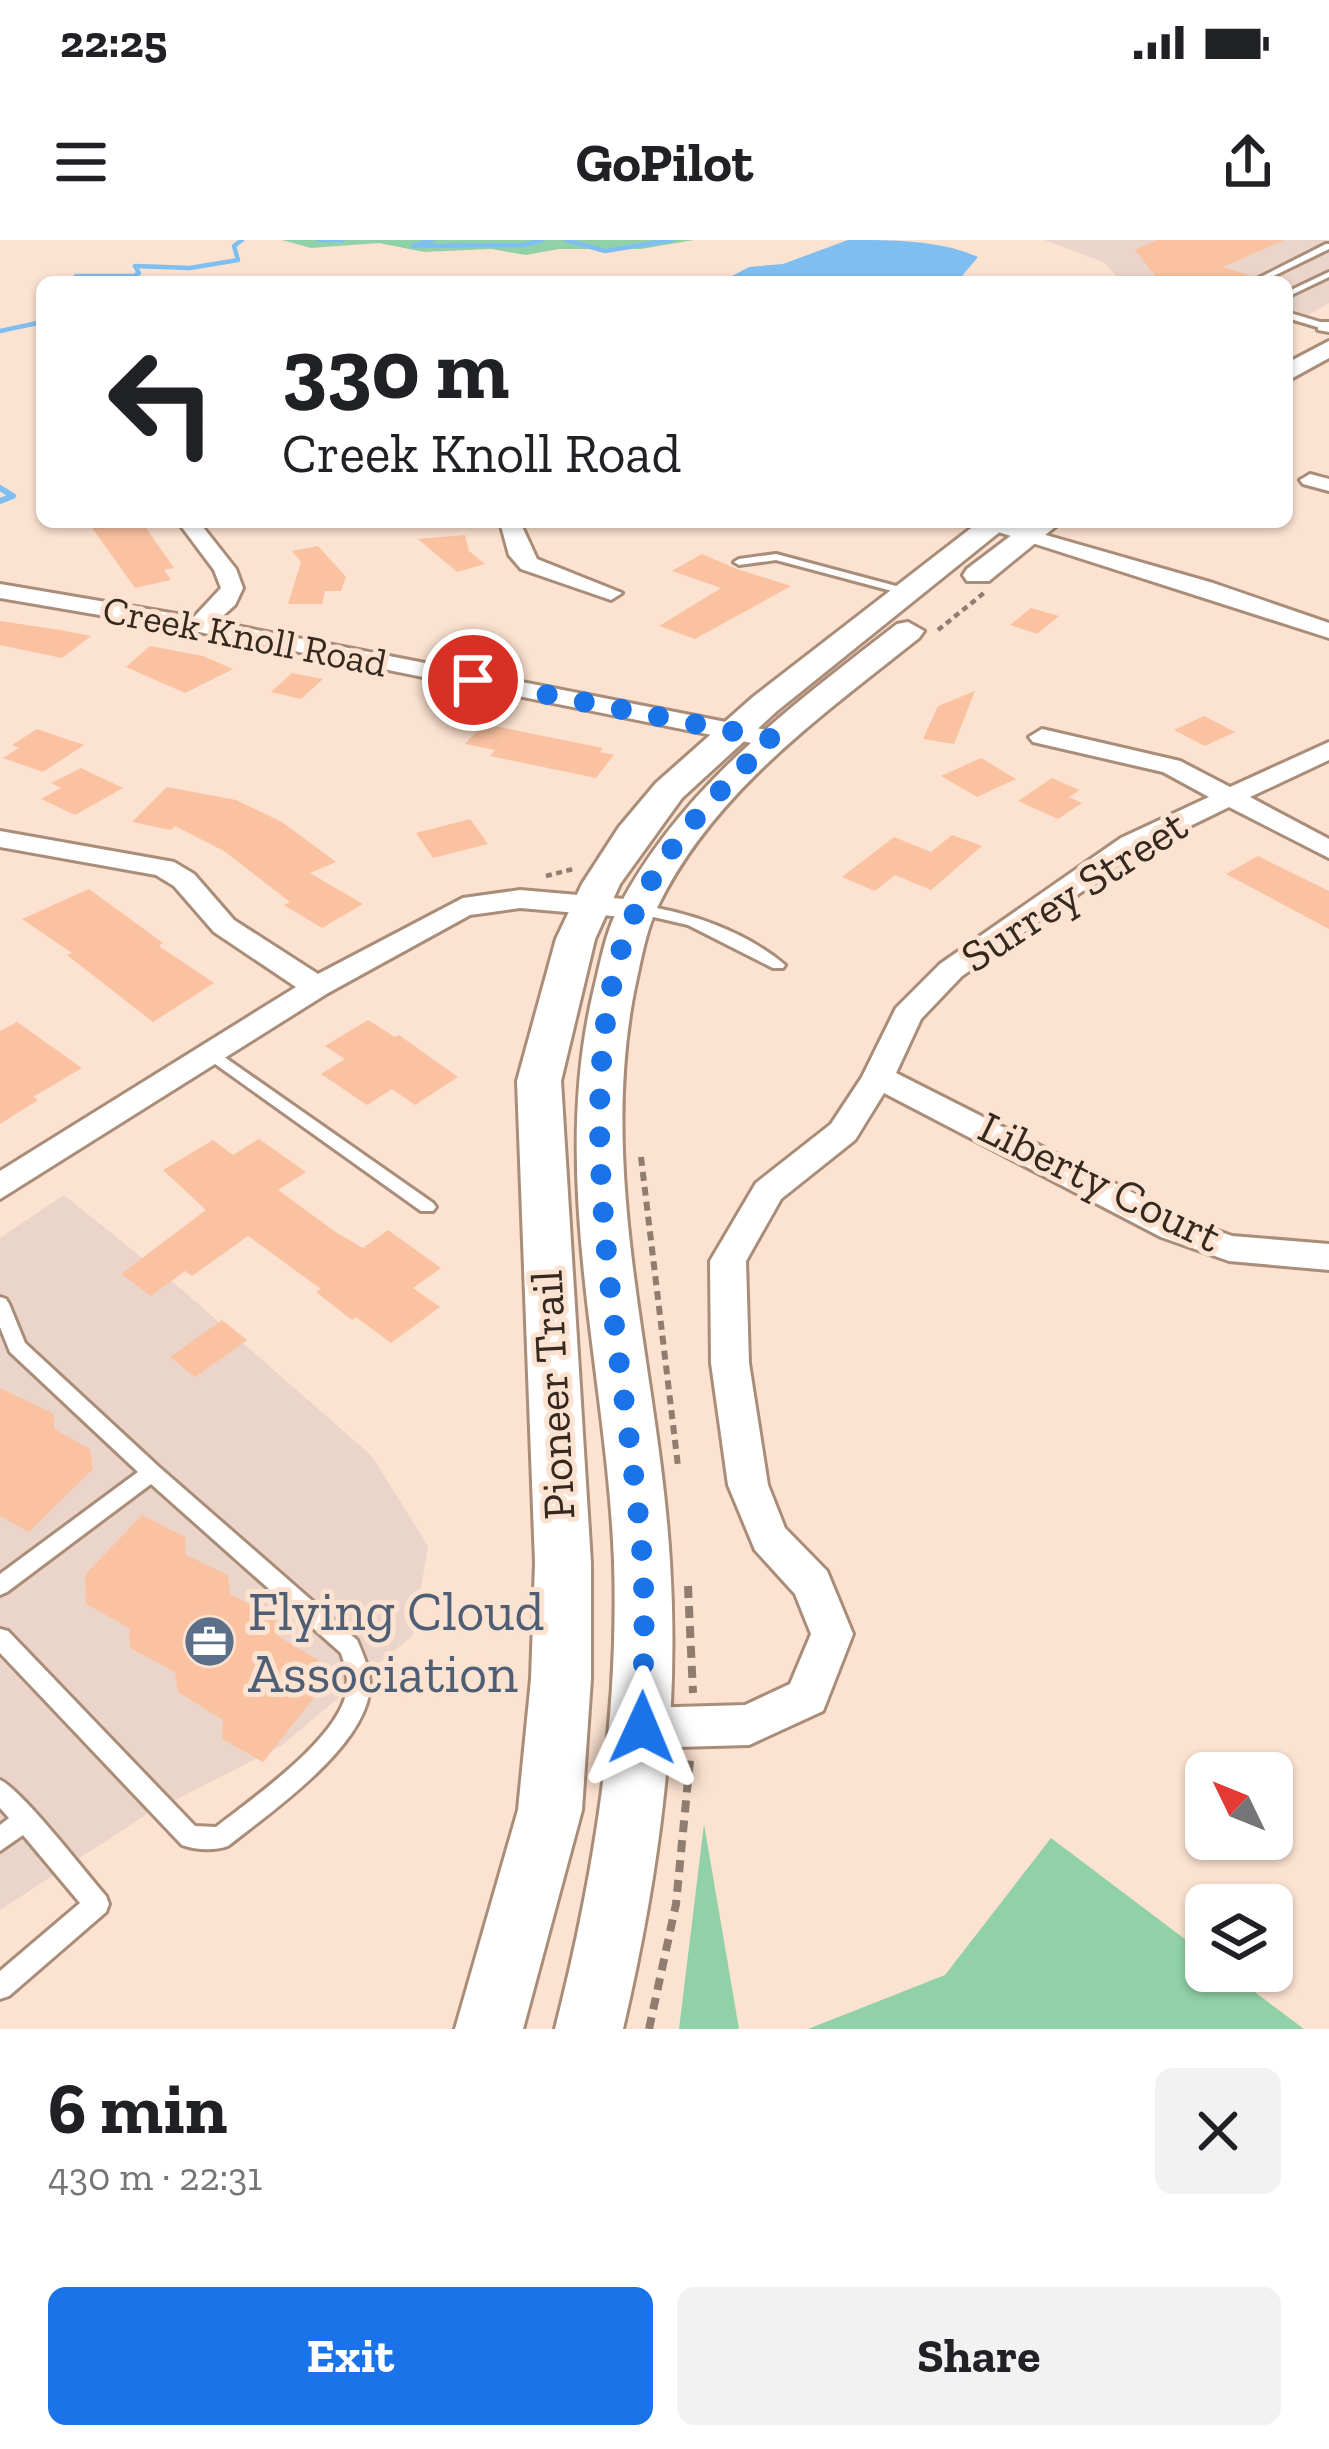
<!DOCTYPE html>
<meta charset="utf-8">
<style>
:root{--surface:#fff;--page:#f2f2f2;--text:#202124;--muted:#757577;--accent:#1a73e8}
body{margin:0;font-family:"Zilla Slab",serif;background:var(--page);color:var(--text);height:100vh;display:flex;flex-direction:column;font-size:45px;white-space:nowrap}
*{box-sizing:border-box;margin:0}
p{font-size:39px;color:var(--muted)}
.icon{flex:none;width:66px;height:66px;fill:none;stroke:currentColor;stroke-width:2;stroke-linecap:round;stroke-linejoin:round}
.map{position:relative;height:1789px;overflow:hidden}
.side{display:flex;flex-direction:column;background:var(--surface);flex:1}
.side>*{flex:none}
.banner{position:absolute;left:36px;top:36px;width:1257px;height:252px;border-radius:18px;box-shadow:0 3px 9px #0004;background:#fff;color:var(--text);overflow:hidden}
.needle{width:78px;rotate:313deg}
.fabs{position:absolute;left:1185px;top:1512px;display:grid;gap:24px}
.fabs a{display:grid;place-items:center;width:108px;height:108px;border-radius:18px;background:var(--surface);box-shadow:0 3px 9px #0004;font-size:60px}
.pin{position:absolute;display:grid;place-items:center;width:102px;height:102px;color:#fff;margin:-51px;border:6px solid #fff;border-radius:50%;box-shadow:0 3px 12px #0007}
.me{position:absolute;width:132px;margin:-66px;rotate:1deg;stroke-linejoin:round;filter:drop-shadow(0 0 9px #0008)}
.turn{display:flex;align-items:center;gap:42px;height:252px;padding:0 48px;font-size:54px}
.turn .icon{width:156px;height:156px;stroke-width:2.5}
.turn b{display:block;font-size:84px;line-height:102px}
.round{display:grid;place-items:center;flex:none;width:126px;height:126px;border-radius:18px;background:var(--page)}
.head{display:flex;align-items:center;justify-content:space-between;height:204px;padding:0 48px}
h1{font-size:72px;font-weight:800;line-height:90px}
.primary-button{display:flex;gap:24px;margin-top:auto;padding:24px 48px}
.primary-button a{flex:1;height:138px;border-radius:18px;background:var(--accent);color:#fff;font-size:48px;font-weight:800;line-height:138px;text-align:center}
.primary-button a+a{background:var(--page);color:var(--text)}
.status{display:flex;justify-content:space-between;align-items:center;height:84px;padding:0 60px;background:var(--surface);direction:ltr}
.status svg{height:33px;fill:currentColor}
header{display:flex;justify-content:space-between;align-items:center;height:156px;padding:0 48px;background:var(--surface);font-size:54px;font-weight:800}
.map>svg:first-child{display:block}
.commercial{fill:#ebd5ca}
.green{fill:#91d1a7}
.water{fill:#7ebef1}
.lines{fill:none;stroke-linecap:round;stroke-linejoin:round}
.stream-far1{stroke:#7ebef1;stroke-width:4.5}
.stream{stroke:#7ebef1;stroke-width:6}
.building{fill:#fac2a1}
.lane-casing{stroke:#aa8d78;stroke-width:6}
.street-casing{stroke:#aa8d78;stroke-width:6}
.secondary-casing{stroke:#aa8d78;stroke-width:6}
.path-far2{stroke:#907d70;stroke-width:4.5;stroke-dasharray:6 4.5;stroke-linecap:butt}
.path-far1{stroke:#907d70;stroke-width:6;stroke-dasharray:9 6;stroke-linecap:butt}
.path{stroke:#907d70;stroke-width:8;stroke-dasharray:12 8;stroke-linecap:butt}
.lane{fill:#fff;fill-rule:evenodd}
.street{fill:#fff;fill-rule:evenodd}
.secondary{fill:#fff;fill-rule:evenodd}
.route{stroke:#1a73e8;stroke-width:21;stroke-dasharray:0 37.8}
.labels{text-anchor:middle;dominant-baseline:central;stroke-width:10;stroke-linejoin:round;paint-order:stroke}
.far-street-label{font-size:39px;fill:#34281f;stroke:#fce2d0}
.street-label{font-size:45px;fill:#34281f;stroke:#fce2d0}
.near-service-label{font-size:54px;fill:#4e5e75;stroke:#fce2d0;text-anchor:start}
</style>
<div class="status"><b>22:25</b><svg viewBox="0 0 49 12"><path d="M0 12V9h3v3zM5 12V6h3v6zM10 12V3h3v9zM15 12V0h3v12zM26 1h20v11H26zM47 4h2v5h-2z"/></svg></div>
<header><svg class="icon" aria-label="menu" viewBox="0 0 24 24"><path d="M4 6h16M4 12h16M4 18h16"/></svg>GoPilot<svg class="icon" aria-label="share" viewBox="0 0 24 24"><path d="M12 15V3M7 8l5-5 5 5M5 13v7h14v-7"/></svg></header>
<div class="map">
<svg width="1329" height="1789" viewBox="0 0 1329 1789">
<rect width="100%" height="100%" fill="#fce2d0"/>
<g class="commercial">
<polygon points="1044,0 1329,0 1329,63 1287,87 1287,42 1115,42 1118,37 1103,22"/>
<polygon points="64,955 181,1049 372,1216 428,1306 413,1395 281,1506 144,1576 0,1670 0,998"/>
</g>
<g class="green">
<polygon points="282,0 694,0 641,9 559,9 526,15 491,9 424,12 379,3 311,8"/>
<polygon points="704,1584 739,1789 679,1789"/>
<polygon points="1051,1598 1206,1715 1206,1731 1227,1731 1304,1789 808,1789 945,1735"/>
</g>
<path class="water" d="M848,0C891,0 941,0 978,17L957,42H721L749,27L783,24Z"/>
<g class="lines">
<g class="stream-far1">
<polyline points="319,0 342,0"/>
<polyline points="432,0 413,6 524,5 542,0"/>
<polyline points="566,0 605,11 672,0"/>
<polyline points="87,42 76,36 134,36 139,33 135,26 190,28 238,20 234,6 242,0"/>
<polyline points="0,91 42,82"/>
</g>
<polyline class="stream" points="0,248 13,256 0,261"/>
</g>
<g class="building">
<polygon points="1157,0 1284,0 1223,27 1252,36 1247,42 1157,38 1135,10"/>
<polygon points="88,282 142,282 174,328 164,330 171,340 135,348"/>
<polygon points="465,295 469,311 485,324 457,332 418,299"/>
<polygon points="318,306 346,337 341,351 325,351 322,364 288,364 301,322 292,311"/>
<polygon points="702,314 737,329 791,346 695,399 659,386 721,348 672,331"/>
<polygon points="1031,368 1059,376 1037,394 1010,385"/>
<polygon points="0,381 60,390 91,396 62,418 0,405"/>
<polygon points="150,406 203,416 233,429 185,453 126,427"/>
<polygon points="292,433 323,439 301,459 271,452"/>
<polygon points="975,451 954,504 923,499 938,466"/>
<polygon points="1204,476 1235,492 1205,506 1174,490"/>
<polygon points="484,484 603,508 600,512 614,515 596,538 490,516 495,510 465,504"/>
<polygon points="37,489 84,505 43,532 3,518 19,508 12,505"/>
<polygon points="981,518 1016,539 977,557 941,536"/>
<polygon points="81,528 123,548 75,575 41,559 61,548 51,543"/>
<polygon points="1052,538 1080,550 1069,557 1082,563 1058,579 1018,561"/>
<polygon points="167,547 236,560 282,582 336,622 310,633 363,664 322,688 284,665 290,662 224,611 175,586 171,590 132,582"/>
<polygon points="470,579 488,604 433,618 416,593"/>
<polygon points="952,595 982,606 931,650 895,635 875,651 842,637 894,597 931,612"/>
<polygon points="1258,616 1329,651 1329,689 1226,634"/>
<polygon points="89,649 163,703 159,706 214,743 153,782 67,715 72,713 22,679"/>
<polygon points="368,780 395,797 399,795 458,837 415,865 392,849 367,865 321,834 345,819 325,806"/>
<polygon points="17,782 82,828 33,857 38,860 0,884 0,791"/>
<polygon points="259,899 306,932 278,950 337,993 363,1008 388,990 441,1028 413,1048 440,1067 391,1103 356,1077 352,1080 316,1052 321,1049 248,996 192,1036 185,1031 151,1056 121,1034 206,970 163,930 213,900 233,915"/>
<polygon points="222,1080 247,1100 195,1137 170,1117"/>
<polygon points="0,1148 54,1174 54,1189 90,1209 93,1229 29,1292 0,1276"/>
<polygon points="142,1275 185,1297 186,1315 228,1335 230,1354 275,1378 278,1396 320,1421 324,1445 263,1522 222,1499 223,1480 178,1452 175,1432 130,1408 129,1388 86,1364 85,1335"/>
</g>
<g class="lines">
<defs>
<g id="lane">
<polygon points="1326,4 1329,4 1329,9 1261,42 1251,42"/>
<polygon points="1329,32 1329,37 1287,57 1287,52"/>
<polygon points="1287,72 1327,84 1328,86 1324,89 1287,78"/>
<polygon points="776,314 911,350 913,352 907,355 776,320 739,325 734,322 739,319"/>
<path d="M637,665C688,671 746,692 785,725L783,728H773L688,685L632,672L630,669Z"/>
<polygon points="210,807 433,963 436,967 433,971 421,971 204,816 202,812"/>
<path d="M0,1057L6,1059L9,1064L25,1103L159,1227L357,1400C363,1414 370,1430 370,1446C367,1506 272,1571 228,1606C215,1611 195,1610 182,1605L0,1413V1389L8,1391L195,1586L216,1587C254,1557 339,1499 347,1450C349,1438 345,1425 341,1413L151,1244L7,1352L0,1355V1334L138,1232L10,1112L0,1087Z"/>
<path d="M0,1540C23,1551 85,1632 106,1656L109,1664L106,1672L9,1756L0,1759V1731L80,1663L23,1595L0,1611V1585L9,1578L0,1568Z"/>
</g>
<g id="street">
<polygon points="1318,82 1329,82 1329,92 1318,90"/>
<polygon points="1310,234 1329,239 1329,251 1303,244 1300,240"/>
<polygon points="178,282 199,282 236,329 243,348 235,365 216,382 772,491 785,499 772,507 199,392 0,358 0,344 194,377 221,348 214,330"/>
<polygon points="500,282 520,282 537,319 622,353 611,360 521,329 509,315"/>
<polygon points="967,282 1000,282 1213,343 1329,383 1329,398"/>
<polygon points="1042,489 1180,521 1230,547 1329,502 1329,520 1250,557 1329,599 1329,618 1229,567 1141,610 962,736 921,779 896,833 1185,979 1232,996 1329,1004 1329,1030 1229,1021 1161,997 884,853 855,900 781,959 746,1021 749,1123 768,1245 785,1288 827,1331 853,1394 823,1471 749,1505 642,1508 626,1502 620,1488 626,1474 642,1468 745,1465 790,1444 811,1394 795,1354 755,1310 728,1245 711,1123 710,1021 756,943 831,884 862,837 896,768 940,724 1121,598 1209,557 1163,532 1033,502 1029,497"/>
<polygon points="0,591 174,622 194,634 234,680 318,734 463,658 520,650 636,660 650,669 636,678 520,668 470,675 328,753 0,959 0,931 296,747 214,692 174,646 156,635 0,607"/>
</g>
<g id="secondary">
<polygon points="1329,101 1329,118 1287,141 1287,123"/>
<polygon points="979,282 1012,282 777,471 682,558 620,644 595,699 561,841 591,1323 591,1439 582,1570 523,1789 455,1789 518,1570 531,1439 535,1323 517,841 556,699 582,644 619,587 656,543 753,457"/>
<polygon points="1029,282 1061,282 989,341 967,341 963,335 967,329"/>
<path d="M908,382L924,391L919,398C822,475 712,553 657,668C645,693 641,721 635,747C596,939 659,1130 670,1322C680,1480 659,1635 623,1789H555C594,1636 619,1481 614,1322C607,1133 549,941 593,753C600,725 605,693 619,667C682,546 792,466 897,384Z"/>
</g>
</defs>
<use href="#lane" class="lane-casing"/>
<use href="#street" class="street-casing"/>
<use href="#secondary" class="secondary-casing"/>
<g class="path-far2">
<polyline points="938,390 984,353"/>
<polyline points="546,636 573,629"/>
</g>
<polyline class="path-far1" points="641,917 678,1226"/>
<g class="path">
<polyline points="688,1346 693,1453"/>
<polyline points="649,1789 676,1664 690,1520"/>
</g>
<use href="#lane" class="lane"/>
<use href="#street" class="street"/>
<use href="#secondary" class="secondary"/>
</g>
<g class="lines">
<path class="route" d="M473,440L772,499C720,549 668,602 637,668C557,839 628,1130 642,1315C646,1372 643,1431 642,1488"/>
</g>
<defs>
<symbol id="office-disc" viewBox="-11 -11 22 22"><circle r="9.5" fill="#5c6f8a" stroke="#fce2d0"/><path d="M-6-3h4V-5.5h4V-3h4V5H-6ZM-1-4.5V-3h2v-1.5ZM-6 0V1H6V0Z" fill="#fff"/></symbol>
</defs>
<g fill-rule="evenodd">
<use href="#office-disc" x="180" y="1372" width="59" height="59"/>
</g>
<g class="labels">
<g class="far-street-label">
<text transform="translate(245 396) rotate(11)">Creek Knoll Road</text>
</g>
<g class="street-label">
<text transform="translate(1074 651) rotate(-33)">Surrey Street</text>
<text transform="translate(1100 942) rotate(26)">Liberty Court</text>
<text transform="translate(553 1155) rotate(-93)">Pioneer Trail</text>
</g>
<g class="near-service-label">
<text x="248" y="1371">Flying Cloud<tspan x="248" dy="62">Association</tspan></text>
</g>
</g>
</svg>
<div class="fabs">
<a><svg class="needle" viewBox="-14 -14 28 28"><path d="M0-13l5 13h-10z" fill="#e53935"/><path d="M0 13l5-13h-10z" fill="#757577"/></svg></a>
<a><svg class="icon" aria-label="layers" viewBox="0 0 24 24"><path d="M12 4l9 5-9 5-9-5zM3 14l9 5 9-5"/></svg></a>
</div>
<div class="pin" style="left:473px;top:440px;background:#d93025"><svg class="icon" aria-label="arrive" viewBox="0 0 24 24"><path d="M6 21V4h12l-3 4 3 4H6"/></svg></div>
<svg class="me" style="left:642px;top:1488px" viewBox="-20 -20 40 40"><path d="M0-17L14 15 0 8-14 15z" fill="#1a73e8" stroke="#fff" stroke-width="4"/></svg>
<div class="banner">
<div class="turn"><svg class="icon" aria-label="left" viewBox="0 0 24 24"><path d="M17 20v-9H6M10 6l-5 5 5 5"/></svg><div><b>330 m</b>Creek Knoll Road</div></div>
</div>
</div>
<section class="side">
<div class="head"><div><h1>6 min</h1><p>430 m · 22:31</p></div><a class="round"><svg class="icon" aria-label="close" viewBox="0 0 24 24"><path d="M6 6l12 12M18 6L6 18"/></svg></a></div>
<div class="primary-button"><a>Exit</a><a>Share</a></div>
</section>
